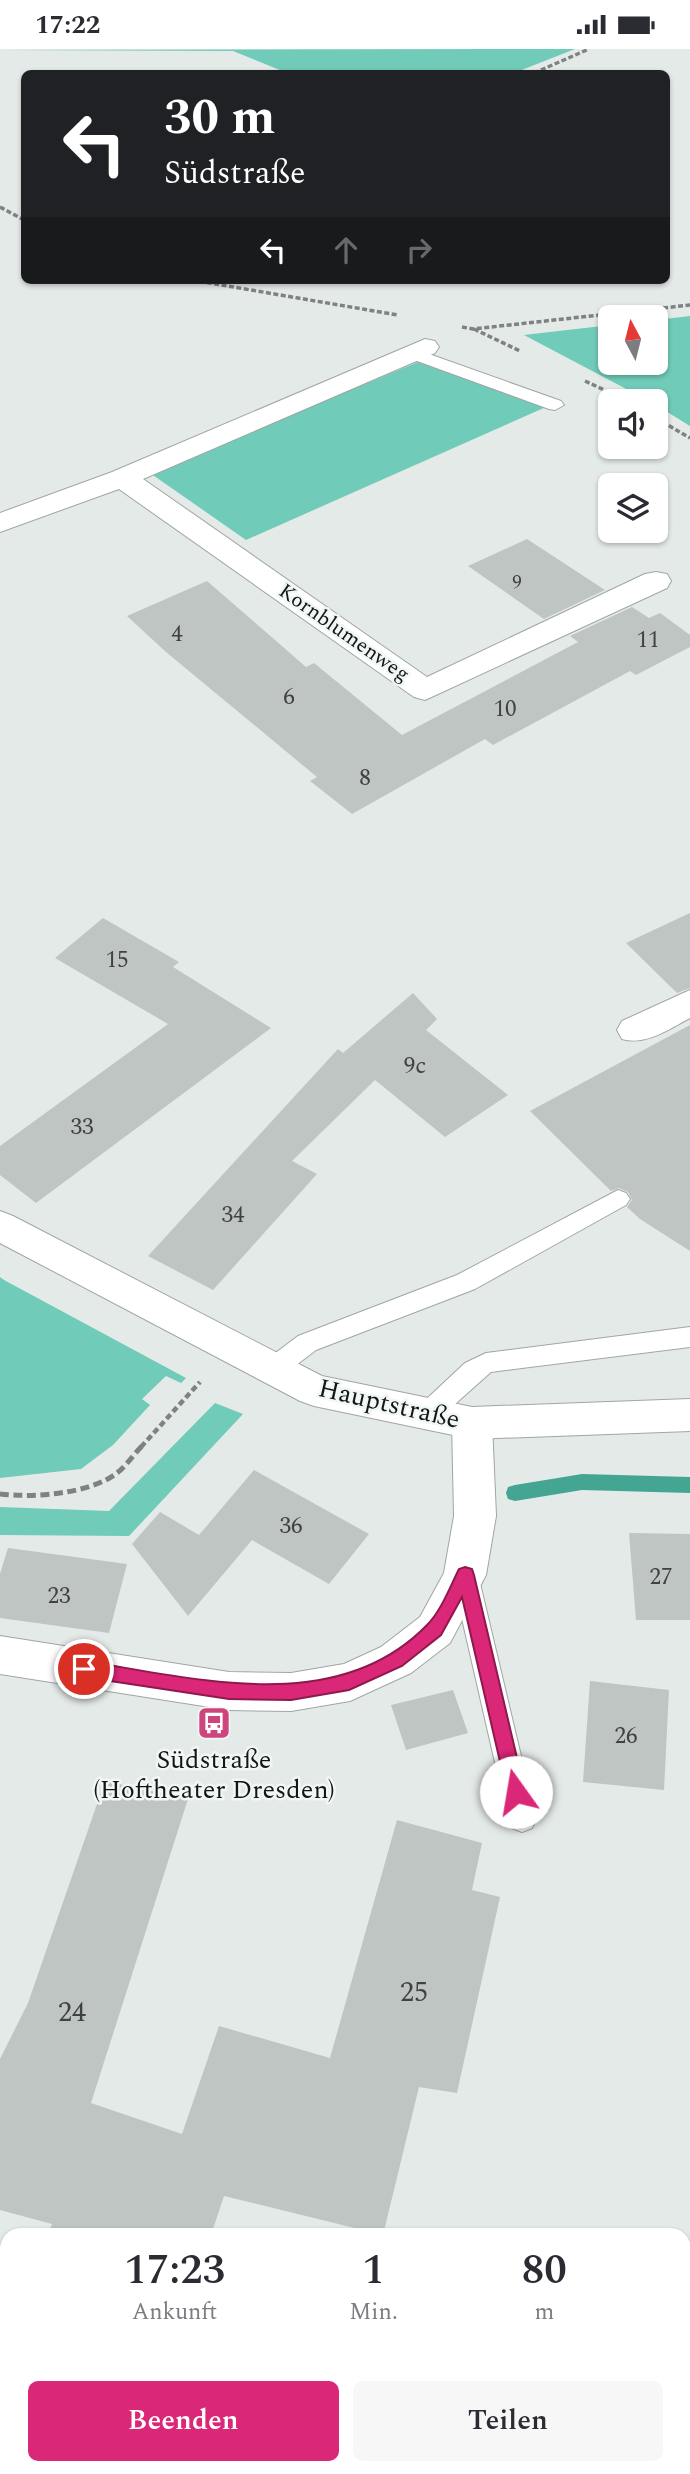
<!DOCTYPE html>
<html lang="de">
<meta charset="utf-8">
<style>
:root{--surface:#fff;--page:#f7f7f7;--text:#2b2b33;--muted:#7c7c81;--accent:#db2777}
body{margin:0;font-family:Spectral,serif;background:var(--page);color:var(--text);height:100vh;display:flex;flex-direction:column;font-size:26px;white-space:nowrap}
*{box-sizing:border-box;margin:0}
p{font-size:23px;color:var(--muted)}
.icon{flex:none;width:38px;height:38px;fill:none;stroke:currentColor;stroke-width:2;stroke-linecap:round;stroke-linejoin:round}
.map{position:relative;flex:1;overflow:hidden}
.panel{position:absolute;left:0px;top:2179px;width:691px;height:247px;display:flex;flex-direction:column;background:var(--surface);border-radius:21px 21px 0 0;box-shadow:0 2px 5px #0004}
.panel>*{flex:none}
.hud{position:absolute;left:21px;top:21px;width:649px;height:214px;border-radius:10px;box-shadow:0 2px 5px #0004;background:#202124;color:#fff;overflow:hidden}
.needle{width:46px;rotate:353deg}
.controls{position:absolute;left:598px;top:256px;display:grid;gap:14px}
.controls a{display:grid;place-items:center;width:70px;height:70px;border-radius:10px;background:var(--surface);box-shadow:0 2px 5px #0004;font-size:35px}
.pin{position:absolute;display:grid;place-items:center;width:60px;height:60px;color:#fff;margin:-30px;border:4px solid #fff;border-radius:50%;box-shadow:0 2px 7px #0007}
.me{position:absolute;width:77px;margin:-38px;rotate:347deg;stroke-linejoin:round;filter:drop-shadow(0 0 5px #0008)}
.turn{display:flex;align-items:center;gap:24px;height:147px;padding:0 28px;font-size:32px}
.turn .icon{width:91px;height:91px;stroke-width:2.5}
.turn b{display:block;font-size:49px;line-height:60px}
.lanes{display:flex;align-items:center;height:66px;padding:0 28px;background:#0003;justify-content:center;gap:35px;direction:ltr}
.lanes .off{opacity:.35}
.eta{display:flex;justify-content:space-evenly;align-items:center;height:119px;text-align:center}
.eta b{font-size:42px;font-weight:600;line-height:49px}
.action{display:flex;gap:14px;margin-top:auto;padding:14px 28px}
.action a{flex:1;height:80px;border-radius:10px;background:var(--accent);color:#fff;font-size:28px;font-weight:600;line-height:80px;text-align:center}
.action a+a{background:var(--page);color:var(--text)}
.status{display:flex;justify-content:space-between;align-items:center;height:49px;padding:0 35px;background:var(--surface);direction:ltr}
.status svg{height:19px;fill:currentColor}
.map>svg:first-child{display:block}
.green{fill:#70cbb8}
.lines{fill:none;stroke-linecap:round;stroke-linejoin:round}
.stream{fill:#43a592;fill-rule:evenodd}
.building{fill:#bfc5c3}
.service-casing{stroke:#a0a6a4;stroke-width:2}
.minor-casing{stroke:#a0a6a4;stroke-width:2}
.tertiary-casing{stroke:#a0a6a4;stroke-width:2}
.path-far2{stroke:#7e8281;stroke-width:3.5;stroke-dasharray:5 2.5;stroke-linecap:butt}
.path-far1{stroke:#7e8281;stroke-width:4.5;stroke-dasharray:6 3.5;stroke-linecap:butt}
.path{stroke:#7e8281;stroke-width:5;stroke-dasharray:9 4.5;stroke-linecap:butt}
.service{fill:#fff;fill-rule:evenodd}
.minor{fill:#fff;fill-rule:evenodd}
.tertiary{fill:#fff;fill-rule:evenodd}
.route{fill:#db2777;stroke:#8e194d;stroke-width:2}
.labels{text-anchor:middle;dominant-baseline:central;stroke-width:5;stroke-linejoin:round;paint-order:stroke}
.far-number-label{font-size:19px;fill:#404242}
.far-street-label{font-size:21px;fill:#151717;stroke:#f1f7f5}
.number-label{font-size:23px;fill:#404242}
.street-label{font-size:26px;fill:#151717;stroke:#f1f7f5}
.poi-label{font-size:26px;fill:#151717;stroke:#f1f7f5}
.near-number-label{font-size:28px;fill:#404242}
</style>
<div class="status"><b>17:22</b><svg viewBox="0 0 49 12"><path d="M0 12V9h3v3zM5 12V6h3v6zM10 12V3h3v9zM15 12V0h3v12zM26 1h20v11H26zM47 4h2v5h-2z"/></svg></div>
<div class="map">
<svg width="690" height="2425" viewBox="0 0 690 2425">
<rect width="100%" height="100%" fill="#e4eae8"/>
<g class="green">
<polygon points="575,0 514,24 287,24 233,2 0,1"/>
<polygon points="690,267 690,377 656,356 656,352 649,352 524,286 611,276 611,313 656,313 656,271"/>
<polygon points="418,313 546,358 246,491 150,424"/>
<polygon points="0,1228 4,1231 186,1329 181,1334 166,1327 142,1350 150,1356 113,1396 81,1420 0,1429"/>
<polygon points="215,1354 243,1365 129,1487 0,1486 0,1458 109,1462"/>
</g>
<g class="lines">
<polygon class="stream" points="582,1425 690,1428 690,1444 582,1441 515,1452 508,1450 506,1444 508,1438 515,1436"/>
</g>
<g class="building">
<polygon points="527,490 605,541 544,570 468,517"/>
<polygon points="207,532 306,618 314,614 402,686 578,593 570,587 632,558 649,569 660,564 690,586 690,598 636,626 630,622 493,696 485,690 352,765 310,732 317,728 166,603 127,567"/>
<polygon points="690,864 690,939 677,944 626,894"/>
<polygon points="103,869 179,913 173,918 271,979 36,1154 0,1126 0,1097 168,975 55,909"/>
<polygon points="413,944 437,970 426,981 508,1046 445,1088 375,1031 292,1112 317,1125 213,1241 148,1207 338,1000 343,1004"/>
<polygon points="690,976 690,1202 640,1170 627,1158 632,1151 628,1143 619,1139 611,1142 530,1062"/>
<polygon points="254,1421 369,1485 329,1535 252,1491 188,1567 132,1495 160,1463 199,1486"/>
<polygon points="629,1484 690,1485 690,1571 636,1571"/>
<polygon points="8,1499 127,1515 109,1584 0,1569 0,1525"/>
<polygon points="590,1632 669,1641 664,1741 583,1733"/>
<polygon points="453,1641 468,1684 406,1701 391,1656"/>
<polygon points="105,1732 188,1750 91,2054 182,2085 219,1977 330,2009 397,1771 482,1794 472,1841 500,1848 457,2044 419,2038 383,2186 224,2147 211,2186 48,2186 52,2175 0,2161 0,2010 28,1954"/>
</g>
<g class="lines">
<defs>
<g id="service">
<polygon points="412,299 561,352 564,356 555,361 549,360 406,308 403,304 406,300"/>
<polygon points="618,1141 626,1144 630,1150 626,1156 475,1240 316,1301 283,1326 274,1329 265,1326 261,1319 265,1312 298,1287 457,1226"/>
<polygon points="690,1278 690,1298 491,1323 436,1372 427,1375 418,1372 414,1365 418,1358 465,1314 486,1304"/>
<polygon points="465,1515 475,1518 478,1526 536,1770 532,1779 522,1783 512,1779 508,1770 452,1526 455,1518"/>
</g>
<g id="minor">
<polygon points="425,290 435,292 439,298 435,304 143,430 427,628 645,525 656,523 667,525 671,532 667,539 425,651 414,648 119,440 0,483 0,464 112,423"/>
<path d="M690,941V969C669,980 646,997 622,990L617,981L622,972Z"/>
<polygon points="472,1358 486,1362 492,1374 496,1467 486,1526 450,1594 411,1624 350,1652 291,1662 229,1661 0,1625 0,1587 229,1623 291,1624 344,1615 381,1598 420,1568 444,1524 454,1467 452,1374 458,1362"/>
</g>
<polygon id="tertiary" points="0,1162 13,1167 322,1327 472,1358 690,1350 690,1382 472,1390 314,1357 300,1352 0,1194"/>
</defs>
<use href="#service" class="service-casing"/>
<use href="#minor" class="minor-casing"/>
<use href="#tertiary" class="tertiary-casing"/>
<g class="path-far2">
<polyline points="534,24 589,0"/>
<polyline points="0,158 24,171"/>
<polyline points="192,231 398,266"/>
<polyline points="462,278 473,280 690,256"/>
<polyline points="474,280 520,302"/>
<polyline points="585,332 628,352"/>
<polyline points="656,369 690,389"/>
</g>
<polyline class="path-far1" points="141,1398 200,1333"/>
<path class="path" d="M0,1445C33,1449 90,1445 117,1424C126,1417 134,1405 143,1396"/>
<use href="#service" class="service"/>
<use href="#minor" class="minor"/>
<use href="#tertiary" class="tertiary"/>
</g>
<path class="route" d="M465,1518L472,1520L474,1526L525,1743L523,1749L516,1752L510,1749L507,1743L462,1548L441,1586L402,1617L349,1641L291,1651L229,1650L84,1628L78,1626L75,1620L78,1615L84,1612C195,1629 337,1669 427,1576C441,1562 450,1538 459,1520Z"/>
<defs>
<symbol id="bus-square" viewBox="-11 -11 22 22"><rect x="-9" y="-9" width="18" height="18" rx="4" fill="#ce457d" stroke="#f1f7f5"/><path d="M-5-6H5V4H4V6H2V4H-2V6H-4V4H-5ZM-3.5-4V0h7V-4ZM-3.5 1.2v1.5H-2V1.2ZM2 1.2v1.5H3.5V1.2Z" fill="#fff"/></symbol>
</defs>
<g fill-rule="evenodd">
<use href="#bus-square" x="195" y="1655" width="38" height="38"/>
</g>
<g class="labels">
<g class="far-number-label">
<text x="517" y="533">9</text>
</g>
<g class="far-street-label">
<text transform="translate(344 584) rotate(35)">Kornblumenweg</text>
</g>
<g class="number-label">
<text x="177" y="585">4</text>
<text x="648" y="591">11</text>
<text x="289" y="648">6</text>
<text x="505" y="660">10</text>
<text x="365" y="729">8</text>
<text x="117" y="911">15</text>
<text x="415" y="1017">9c</text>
<text x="82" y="1078">33</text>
<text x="233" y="1166">34</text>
<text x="291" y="1477">36</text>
<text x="661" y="1528">27</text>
<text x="59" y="1547">23</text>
<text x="626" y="1687">26</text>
</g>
<g class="street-label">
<text transform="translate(389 1355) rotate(13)">Hauptstraße</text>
</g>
<g class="poi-label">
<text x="214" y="1711">Südstraße<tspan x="214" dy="30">(Hoftheater Dresden)</tspan></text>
</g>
<g class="near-number-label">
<text x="414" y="1943">25</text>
<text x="72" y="1963">24</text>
</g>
</g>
</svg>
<div class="controls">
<a><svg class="needle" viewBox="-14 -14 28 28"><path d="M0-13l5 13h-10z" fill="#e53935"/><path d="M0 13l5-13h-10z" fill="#7c7c81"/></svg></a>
<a><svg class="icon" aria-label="sound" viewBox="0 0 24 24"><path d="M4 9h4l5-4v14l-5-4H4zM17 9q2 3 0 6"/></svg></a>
<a><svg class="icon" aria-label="layers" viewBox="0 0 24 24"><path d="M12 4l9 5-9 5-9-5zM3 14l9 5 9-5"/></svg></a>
</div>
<div class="pin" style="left:84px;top:1620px;background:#d93025"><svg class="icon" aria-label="arrive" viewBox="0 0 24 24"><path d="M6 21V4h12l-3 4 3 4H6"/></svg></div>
<svg class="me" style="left:516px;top:1743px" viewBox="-20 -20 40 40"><circle r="19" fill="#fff"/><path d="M0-13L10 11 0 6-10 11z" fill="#db2777"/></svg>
<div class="hud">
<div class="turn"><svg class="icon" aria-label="left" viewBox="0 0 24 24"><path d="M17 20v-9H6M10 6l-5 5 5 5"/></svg><div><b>30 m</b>Südstraße</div></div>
<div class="lanes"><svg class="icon" aria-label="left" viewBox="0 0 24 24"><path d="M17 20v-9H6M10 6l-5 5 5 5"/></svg><svg class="icon off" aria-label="ahead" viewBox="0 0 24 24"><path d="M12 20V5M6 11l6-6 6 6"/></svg><svg class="icon off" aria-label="right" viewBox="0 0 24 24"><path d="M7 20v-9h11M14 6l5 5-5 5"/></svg></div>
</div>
<section class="panel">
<div class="eta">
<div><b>17:23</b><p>Ankunft</p></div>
<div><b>1</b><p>Min.</p></div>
<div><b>80</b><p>m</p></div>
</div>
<div class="action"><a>Beenden</a><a>Teilen</a></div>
</section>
</div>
